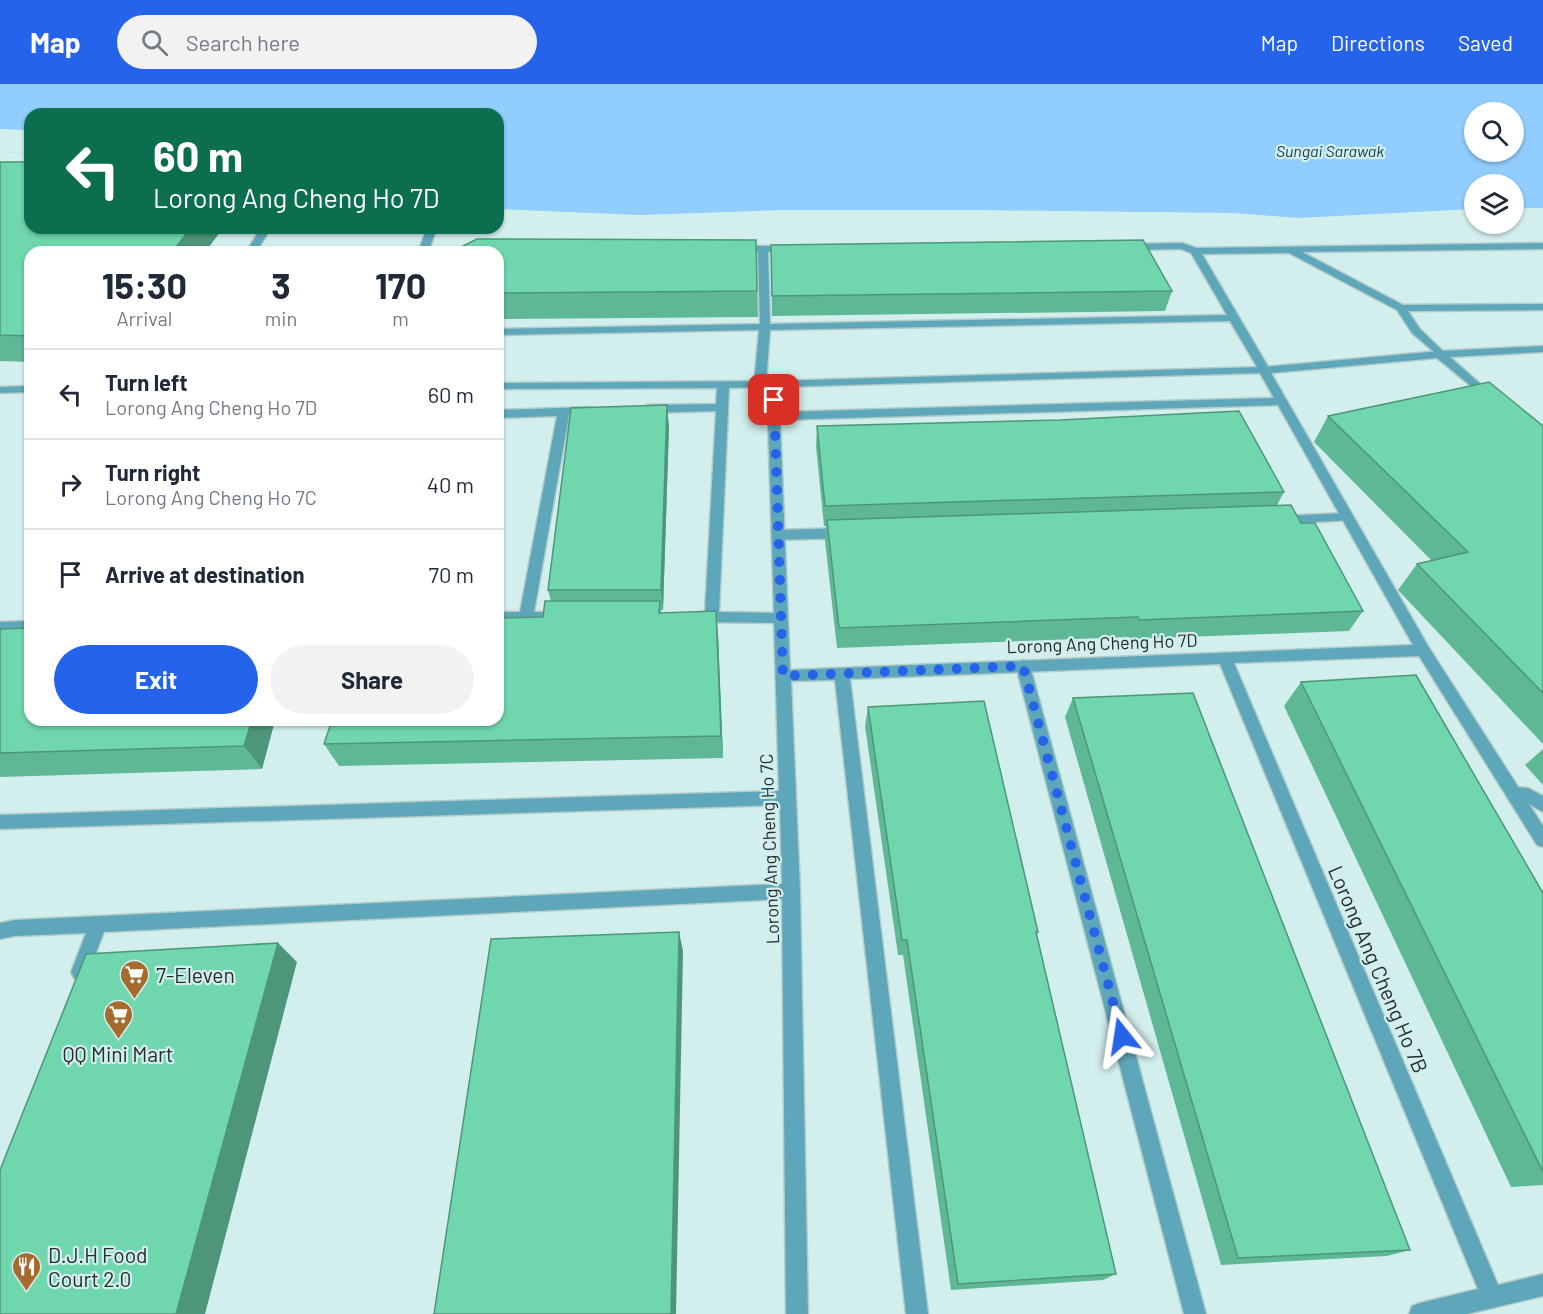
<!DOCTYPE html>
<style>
:root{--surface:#fff;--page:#f2f2f3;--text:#1f2937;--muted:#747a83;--line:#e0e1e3;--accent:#2563eb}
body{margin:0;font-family:Barlow,sans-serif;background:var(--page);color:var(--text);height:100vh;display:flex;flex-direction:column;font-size:22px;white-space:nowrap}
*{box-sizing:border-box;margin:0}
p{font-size:20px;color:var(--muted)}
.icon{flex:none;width:33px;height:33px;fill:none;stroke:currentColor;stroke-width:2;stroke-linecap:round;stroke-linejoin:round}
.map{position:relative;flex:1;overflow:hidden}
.sheet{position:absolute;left:24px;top:162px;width:480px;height:480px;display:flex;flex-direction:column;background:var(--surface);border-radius:18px;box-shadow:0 2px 4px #0004}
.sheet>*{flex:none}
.hud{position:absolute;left:24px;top:24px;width:480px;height:126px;border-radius:18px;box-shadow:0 2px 4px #0004;background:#0b6e4f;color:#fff;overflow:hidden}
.fabs{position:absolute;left:1464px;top:18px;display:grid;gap:12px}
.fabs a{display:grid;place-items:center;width:60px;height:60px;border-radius:50%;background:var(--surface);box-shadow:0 2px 4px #0004;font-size:30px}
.pin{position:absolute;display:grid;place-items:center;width:51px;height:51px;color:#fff;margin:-26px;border-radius:12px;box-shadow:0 3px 9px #0006}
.me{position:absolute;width:66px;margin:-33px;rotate:345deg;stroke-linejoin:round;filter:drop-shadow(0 0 4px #0008)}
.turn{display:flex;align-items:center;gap:21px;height:126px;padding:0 30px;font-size:27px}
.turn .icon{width:78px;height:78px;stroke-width:2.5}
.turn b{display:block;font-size:42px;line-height:51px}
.eta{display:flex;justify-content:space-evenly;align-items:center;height:102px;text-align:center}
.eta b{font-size:36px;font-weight:700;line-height:42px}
.button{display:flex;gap:12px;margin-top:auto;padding:12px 30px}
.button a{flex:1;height:69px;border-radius:36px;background:var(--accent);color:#fff;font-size:24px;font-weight:700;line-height:69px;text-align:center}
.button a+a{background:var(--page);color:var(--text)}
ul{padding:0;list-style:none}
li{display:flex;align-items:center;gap:18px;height:90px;padding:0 30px;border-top:2px solid var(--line)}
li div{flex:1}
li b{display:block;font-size:22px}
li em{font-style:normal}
header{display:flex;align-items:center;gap:36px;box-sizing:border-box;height:84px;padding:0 30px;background:var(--accent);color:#fff}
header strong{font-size:28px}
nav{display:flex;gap:33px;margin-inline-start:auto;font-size:21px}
.search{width:420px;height:54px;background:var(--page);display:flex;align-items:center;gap:15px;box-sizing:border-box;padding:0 21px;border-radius:33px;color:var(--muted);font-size:22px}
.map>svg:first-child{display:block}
.water{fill:#91cdfd;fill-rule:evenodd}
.pier{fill:#d3efed}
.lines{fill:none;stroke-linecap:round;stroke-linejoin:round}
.service-casing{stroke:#b3ccca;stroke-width:3}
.minor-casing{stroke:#b3ccca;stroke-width:3}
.service{fill:#5ea7ba;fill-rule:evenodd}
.minor{fill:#5ea7ba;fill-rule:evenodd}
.wall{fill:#5fb895}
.shaded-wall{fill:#4e9679}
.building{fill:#6fd6ad;stroke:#4e9679;stroke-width:1.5}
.route{stroke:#2563eb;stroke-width:10;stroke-dasharray:0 18}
.labels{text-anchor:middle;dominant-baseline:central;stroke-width:4.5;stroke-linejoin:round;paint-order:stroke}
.far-water-label{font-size:16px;font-style:italic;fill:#14354d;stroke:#d3efed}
.street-label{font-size:18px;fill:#222d2c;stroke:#d3efed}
.near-street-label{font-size:21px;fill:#222d2c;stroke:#d3efed}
.near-poi-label{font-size:21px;fill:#222d2c;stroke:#d3efed;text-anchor:start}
</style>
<header>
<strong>Map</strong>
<div class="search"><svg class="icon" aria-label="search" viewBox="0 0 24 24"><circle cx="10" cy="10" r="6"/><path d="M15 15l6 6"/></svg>Search here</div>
<nav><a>Map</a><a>Directions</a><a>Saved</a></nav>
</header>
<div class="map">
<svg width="1543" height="1230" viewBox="0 0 1543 1230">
<rect width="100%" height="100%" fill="#d3efed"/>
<path class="water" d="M0,0H1543V124H1514V100H1474V125L1298,134L1234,129L967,126H784L640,131L498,125V30H30V69L0,68ZM1474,28H1514V68H1474Z"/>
<polygon class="pier" points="0,45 30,46 30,69 0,68"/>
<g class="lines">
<defs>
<g id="service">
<polygon points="427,144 437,144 428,168 418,168"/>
<polygon points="1182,159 1196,164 1543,159 1543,165 1302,168 1403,221 1543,220 1543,226 1408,227 1420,245 1446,270 1440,273 1412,249 1397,226 1289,169 1202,170 1270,286 1268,288 1260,288 1230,237 770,246 766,300 760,303 754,300 759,246 498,251 498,245 760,240 758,168 734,167 732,165 737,162 791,162 796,165 791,168 768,168 770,240 1227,231 1191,169 1181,165 1127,166 1122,163 1127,160"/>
<polygon points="1347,429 1353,433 1352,436 1280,440 1274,436 1280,432"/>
<polygon points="845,444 852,449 845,454 779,456 772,451 779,446"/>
<polygon points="1023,576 1030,582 1206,1230 1184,1230 1016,582"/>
<polygon points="1514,703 1528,704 1543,712 1543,728 1525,718 1508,715 1506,710 1508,705"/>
</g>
<g id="minor">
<polygon points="261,144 271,144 256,168 246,168"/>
<path d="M1543,262V268L1450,273L1493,311L1495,313L1489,317L1437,274L1271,289L1428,562L1543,742V763L1537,761L1419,572L1234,579L1498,1201L1543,1190V1212L1467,1230H1409L1412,1222L1420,1219L1478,1205L1220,580L850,595L928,1230H906L835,596L791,597L800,807L808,1230H786L782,815L104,848L86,894L80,897L74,894L71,888L86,849L15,852L0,855V839L15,836L782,800L780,721L0,745V731L779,707L774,539L696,538L689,533L691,529L705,528L716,327L647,329L641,325L647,321L716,320L717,304L498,305V299L773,297L1264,283L1440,267ZM1260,289L1274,314L780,328L779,303ZM767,303L774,529L719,528L729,304ZM1278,321L1413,561L790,586L780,336Z"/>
<polygon points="30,302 30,308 0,309 0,303"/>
<polygon points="590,323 594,324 594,330 569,331 534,528 561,528 568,533 561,538 498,538 498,528 520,528 557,332 498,334 498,326"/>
<polygon points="30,537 30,547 0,548 0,538"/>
</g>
</defs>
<use href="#service" class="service-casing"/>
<use href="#minor" class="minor-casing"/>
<use href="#service" class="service"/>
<use href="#minor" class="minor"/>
</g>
<g class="wall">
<polygon points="0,78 30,144 223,144 205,168 30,168 30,278 0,277"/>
<polygon points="756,156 758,233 498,235 498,168"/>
<polygon points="771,161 1172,207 1165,227 772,232"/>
<polygon points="1328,332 1543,342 1543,660 1398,506 1417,480 1432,477 1314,358"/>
<polygon points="669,342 663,526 661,526 661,529 718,550 723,674 339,682 324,660 543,533 551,517 548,506"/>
<polygon points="817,342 1284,408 1277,421 1301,439 1363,527 1349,547 1130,555 1129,553 837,564 825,457 826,442 824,442 816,363"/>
<polygon points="0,545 30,636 275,636 262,685 0,693"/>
<polygon points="1301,598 1543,809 1543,1101 1511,1103 1284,622"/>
<polygon points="1073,614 1410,1166 1387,1172 1221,1181 1065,633"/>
<polygon points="868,623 1038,848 1037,851 1116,1190 1103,1196 951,1206 903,871 898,871 865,642"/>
<polygon points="1543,665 1543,701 1525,681"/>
</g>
<g class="shaded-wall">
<polygon points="191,144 223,144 205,168 172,168"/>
<polygon points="667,321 669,342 663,526 661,506"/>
<polygon points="716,527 718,550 723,674 721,652"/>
<polygon points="252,636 275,636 262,685 244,662"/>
<polygon points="679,848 683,867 676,1230 671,1230"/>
<polygon points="278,859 297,878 205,1230 176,1230"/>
</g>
<g class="building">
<polygon points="0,78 30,78 30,144 191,144 172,168 30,168 30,252 0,251"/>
<polygon points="477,155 756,156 757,207 498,209 498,168 460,168 461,163"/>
<polygon points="1143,156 1172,207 772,212 771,161"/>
<polygon points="1489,298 1543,342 1543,609 1417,480 1468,468 1328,332"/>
<polygon points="667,321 661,506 548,506 571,324"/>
<polygon points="1239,327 1284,408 825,422 817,342 1060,336"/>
<polygon points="1291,421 1301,439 1315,439 1363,527 1139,536 1138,533 839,544 827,436"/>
<polygon points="545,517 660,517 659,529 716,527 721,652 324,660 332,636 498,636 498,534 543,533"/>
<polygon points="30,544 30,636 252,636 244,662 0,669 0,545"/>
<polygon points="1416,591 1543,809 1543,1088 1301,598"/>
<polygon points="1193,609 1410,1166 1238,1174 1073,614"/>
<polygon points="984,617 1038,848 1036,848 1116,1190 958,1200 907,856 902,856 868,623"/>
<polygon points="679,848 671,1230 434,1230 491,855"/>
<polygon points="278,859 176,1230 0,1230 0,1086 86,870"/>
</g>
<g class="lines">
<polyline class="route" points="774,316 783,592 1023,582 1122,952"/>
</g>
<defs>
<symbol id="supermarket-pin" viewBox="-11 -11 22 30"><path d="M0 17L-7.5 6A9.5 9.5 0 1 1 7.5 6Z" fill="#a76a2e" stroke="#d3efed"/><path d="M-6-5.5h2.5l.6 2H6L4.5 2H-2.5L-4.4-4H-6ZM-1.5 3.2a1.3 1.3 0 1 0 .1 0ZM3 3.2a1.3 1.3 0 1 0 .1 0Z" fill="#fff"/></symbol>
<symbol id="restaurant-pin" viewBox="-11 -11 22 30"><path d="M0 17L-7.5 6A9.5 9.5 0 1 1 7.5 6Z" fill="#a76a2e" stroke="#d3efed"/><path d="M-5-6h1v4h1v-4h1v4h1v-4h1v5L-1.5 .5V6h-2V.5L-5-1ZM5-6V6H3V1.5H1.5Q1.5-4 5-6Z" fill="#fff"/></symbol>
</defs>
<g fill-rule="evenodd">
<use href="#supermarket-pin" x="118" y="874" width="33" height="45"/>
<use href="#supermarket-pin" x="102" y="914" width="33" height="45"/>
<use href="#restaurant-pin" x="10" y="1166" width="33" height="45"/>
</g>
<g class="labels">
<g class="far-water-label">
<text x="1330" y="66">Sungai Sarawak</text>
</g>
<g class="street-label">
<text transform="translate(1102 559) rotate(-2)">Lorong Ang Cheng Ho 7D</text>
<text transform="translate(769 765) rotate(-92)">Lorong Ang Cheng Ho 7C</text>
</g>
<g class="near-street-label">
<text transform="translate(1379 885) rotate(67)">Lorong Ang Cheng Ho 7B</text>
</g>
<g class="near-poi-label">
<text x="156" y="890">7-Eleven</text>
<text x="118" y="969" text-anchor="middle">QQ Mini Mart</text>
<text x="48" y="1170">D.J.H Food<tspan x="48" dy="24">Court 2.0</tspan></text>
</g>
</g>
</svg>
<div class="fabs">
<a><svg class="icon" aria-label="search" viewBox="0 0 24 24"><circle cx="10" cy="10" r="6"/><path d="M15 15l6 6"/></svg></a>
<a><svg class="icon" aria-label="layers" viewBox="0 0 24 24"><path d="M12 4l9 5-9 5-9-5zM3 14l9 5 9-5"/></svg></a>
</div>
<div class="pin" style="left:774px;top:316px;background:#d93025"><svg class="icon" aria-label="arrive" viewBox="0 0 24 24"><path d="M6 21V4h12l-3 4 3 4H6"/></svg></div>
<svg class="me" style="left:1122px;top:952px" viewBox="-20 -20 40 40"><path d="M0-17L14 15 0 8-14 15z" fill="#2563eb" stroke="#fff" stroke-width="4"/></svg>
<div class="hud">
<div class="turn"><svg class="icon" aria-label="left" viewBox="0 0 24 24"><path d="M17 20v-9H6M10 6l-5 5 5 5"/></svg><div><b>60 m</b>Lorong Ang Cheng Ho 7D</div></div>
</div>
<section class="sheet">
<div class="eta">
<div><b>15:30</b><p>Arrival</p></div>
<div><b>3</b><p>min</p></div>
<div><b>170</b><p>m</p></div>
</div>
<ul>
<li><svg class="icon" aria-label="left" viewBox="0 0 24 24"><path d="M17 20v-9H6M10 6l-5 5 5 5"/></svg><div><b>Turn left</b><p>Lorong Ang Cheng Ho 7D</p></div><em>60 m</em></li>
<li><svg class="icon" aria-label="right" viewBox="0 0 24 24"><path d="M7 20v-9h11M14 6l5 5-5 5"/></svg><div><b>Turn right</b><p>Lorong Ang Cheng Ho 7C</p></div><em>40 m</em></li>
<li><svg class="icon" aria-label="arrive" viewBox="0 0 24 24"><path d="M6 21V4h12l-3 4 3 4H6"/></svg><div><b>Arrive at destination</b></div><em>70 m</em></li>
</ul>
<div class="button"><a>Exit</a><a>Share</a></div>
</section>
</div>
